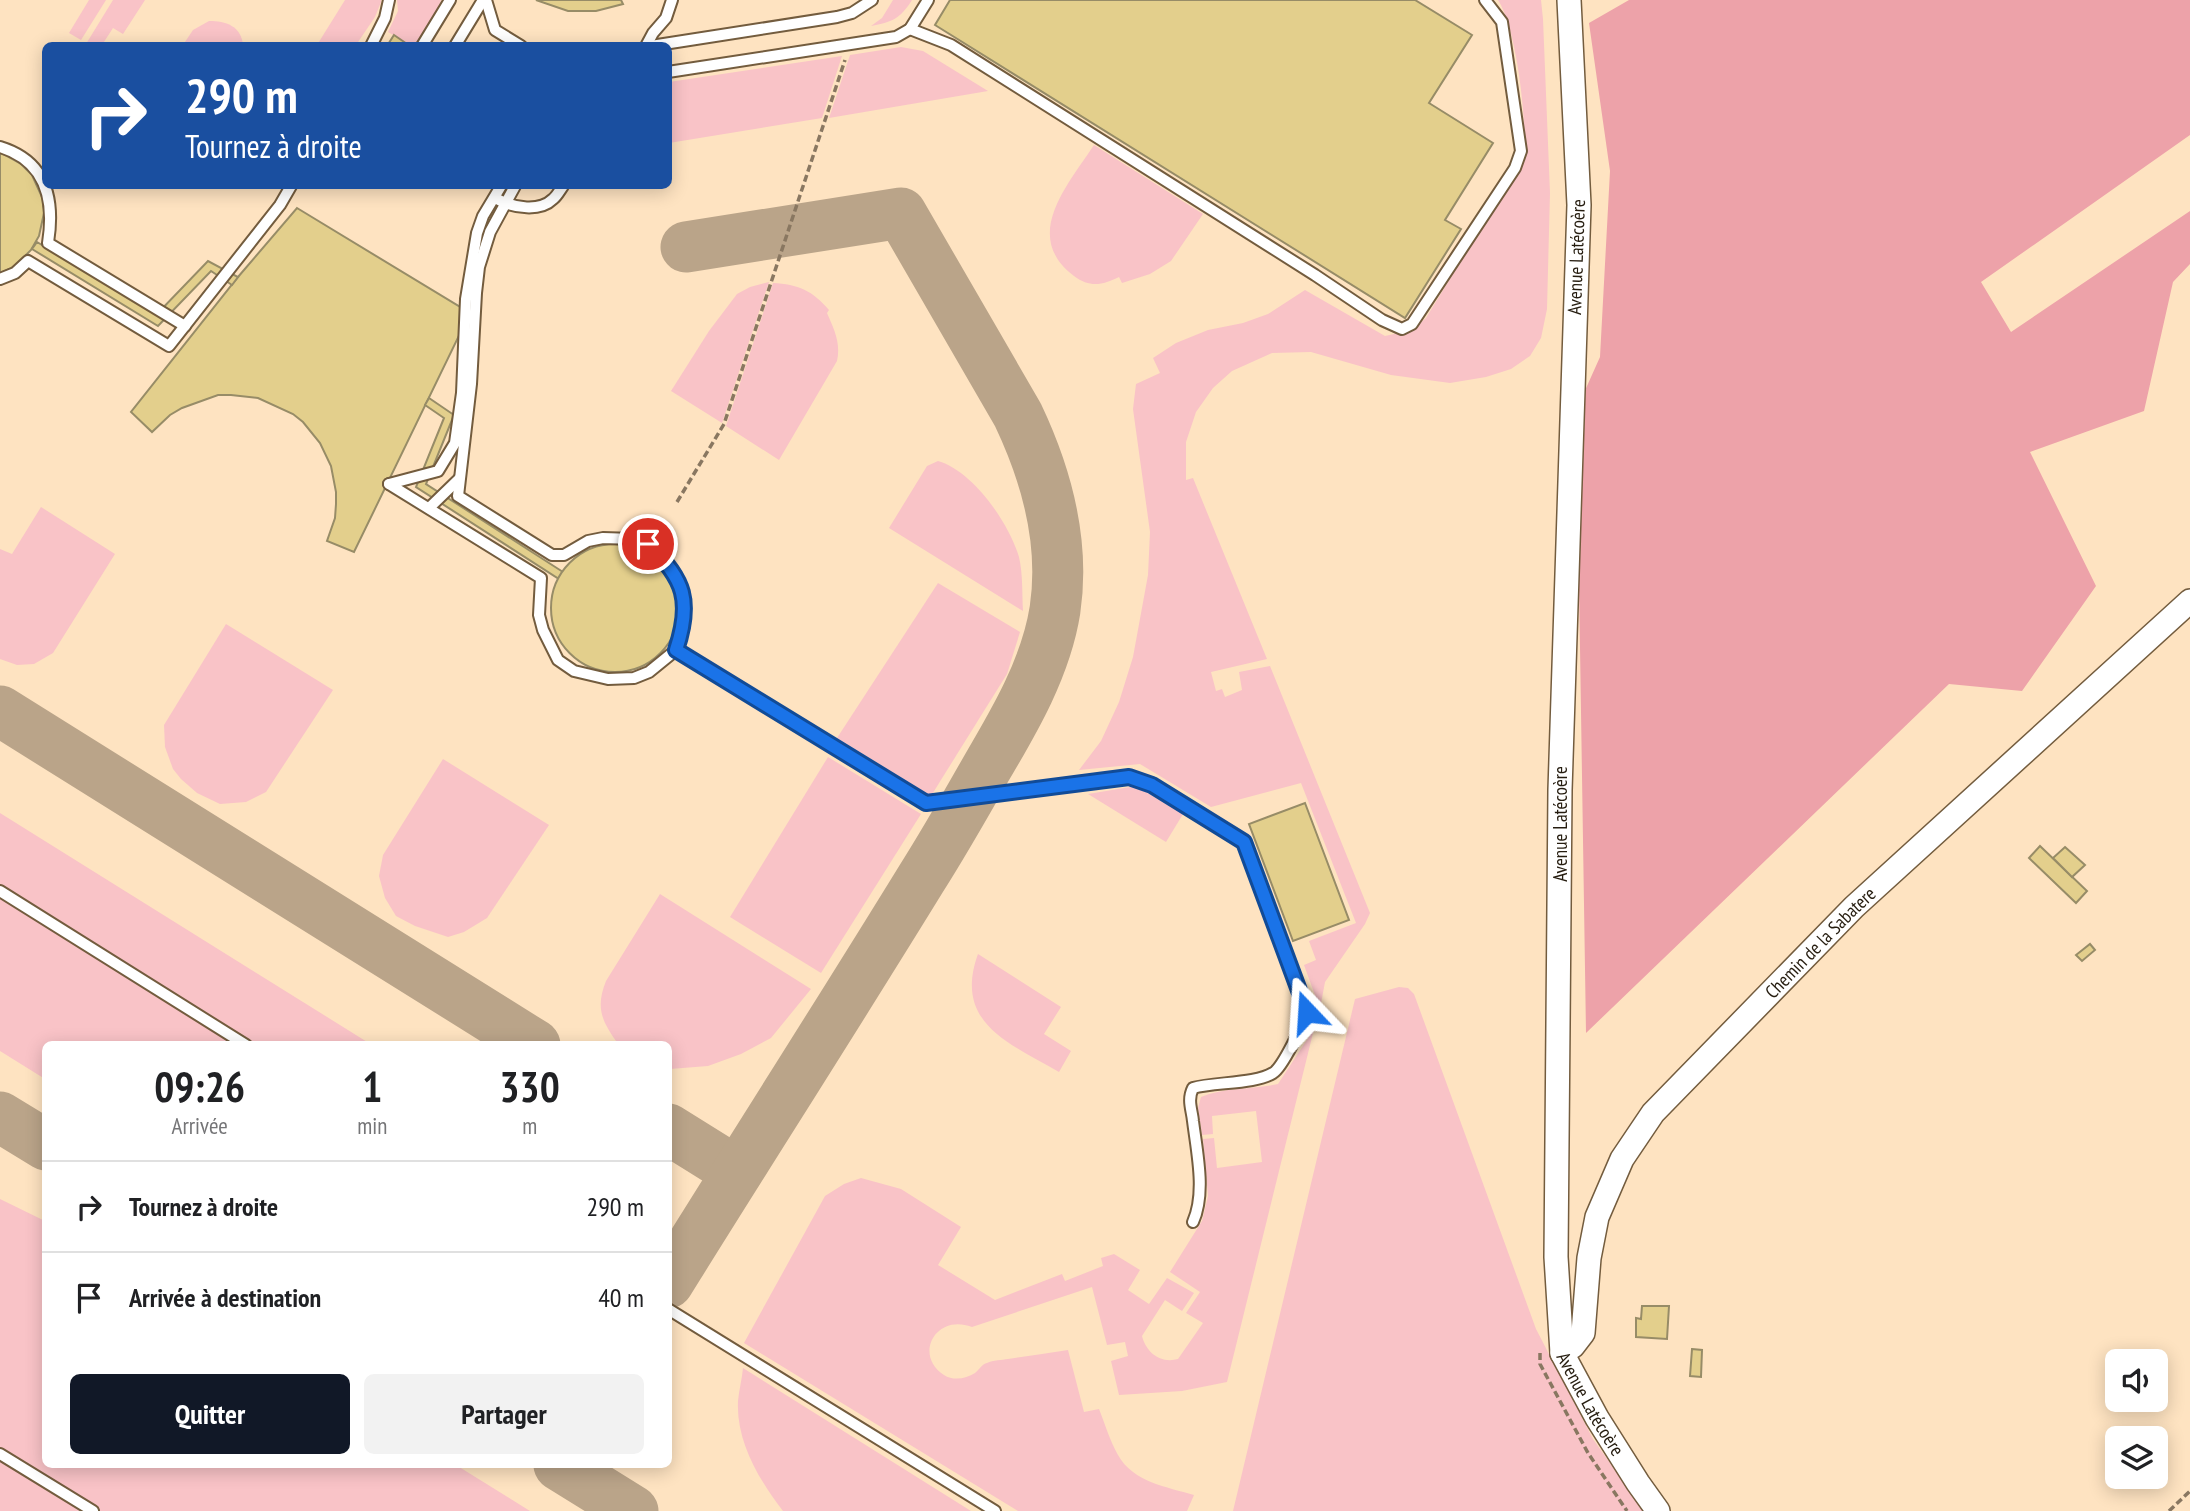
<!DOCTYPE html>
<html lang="fr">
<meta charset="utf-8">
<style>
:root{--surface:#fff;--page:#f2f2f2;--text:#202124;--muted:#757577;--line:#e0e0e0;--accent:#111827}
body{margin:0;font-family:"PT Sans Narrow",sans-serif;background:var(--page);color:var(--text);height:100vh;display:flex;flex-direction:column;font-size:26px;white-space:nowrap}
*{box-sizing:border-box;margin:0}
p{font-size:23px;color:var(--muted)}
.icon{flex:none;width:38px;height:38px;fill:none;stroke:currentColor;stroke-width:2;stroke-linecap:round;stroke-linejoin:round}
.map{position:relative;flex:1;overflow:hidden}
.sheet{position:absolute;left:42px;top:1041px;width:630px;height:427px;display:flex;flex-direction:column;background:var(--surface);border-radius:10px;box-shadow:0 4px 18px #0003}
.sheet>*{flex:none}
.banner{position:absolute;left:42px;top:42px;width:630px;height:147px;border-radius:10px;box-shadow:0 4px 18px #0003;background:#1a4fa0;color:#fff;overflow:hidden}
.buttons{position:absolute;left:2105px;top:1349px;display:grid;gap:14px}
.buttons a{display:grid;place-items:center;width:63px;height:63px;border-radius:10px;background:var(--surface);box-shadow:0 4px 18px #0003;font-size:35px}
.pin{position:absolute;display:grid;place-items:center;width:60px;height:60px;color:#fff;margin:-30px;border:4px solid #fff;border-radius:50%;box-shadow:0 2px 7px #0007}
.me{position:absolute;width:77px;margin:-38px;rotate:340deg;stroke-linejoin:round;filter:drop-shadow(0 0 5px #0008)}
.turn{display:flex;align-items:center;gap:24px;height:147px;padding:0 28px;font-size:32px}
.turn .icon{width:91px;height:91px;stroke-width:2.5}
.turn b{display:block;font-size:49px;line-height:60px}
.eta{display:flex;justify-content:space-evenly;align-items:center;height:119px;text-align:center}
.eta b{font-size:42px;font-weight:600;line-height:49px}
.button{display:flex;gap:14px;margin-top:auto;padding:14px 28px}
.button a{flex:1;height:80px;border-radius:10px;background:var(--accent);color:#fff;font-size:28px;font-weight:600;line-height:80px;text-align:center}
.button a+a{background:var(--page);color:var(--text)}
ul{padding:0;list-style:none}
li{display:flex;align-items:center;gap:21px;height:91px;padding:0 28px;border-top:2px solid var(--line)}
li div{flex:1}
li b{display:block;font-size:26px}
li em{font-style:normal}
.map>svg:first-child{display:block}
.green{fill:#f9c3c7}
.forest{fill:#eda2a9}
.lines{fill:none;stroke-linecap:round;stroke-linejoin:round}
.taxiway{stroke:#baa489;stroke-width:51}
.building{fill:#e3cf8c;stroke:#978c67;stroke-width:2}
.lane-casing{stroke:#735c3e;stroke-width:14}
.street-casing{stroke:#735c3e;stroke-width:26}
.path{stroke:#897761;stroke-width:3.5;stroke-dasharray:7 3.5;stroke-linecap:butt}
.lane{stroke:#fff;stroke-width:10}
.street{stroke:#fff;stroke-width:23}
.route-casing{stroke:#114b97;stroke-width:18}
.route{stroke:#1a73e8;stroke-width:12}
.labels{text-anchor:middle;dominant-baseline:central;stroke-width:5;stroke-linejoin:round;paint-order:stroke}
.street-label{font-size:19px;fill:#261d10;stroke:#fff}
</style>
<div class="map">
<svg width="2190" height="1511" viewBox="0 0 2190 1511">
<rect width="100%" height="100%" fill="#fee3c1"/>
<g class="green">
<polygon points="89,0 106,0 81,40 69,33"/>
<polygon points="113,0 145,0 123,34 113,28 102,45 86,44"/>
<polygon points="345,0 381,0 381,2 375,17 356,45 317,45"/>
<polygon points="397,0 441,0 439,7 417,45 410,45 388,32 398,11"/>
<path d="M893,0H912C900,19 892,22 871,26L882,18Z"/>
<path d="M1498,0H1541L1543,19L1550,193L1547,309L1541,338L1530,356L1511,369L1486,377L1450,383L1391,375L1311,352L1272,353L1232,371L1213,388L1196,412L1186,442V480L1193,478L1267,659L1211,672L1216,691L1222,689L1225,697L1242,690L1239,672L1270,666L1370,913L1365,924L1325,982L1320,1009L1304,965L1316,960L1309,941L1356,923L1301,783L1211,807L1140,764L1079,770L1101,741L1119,702L1133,657L1148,575L1150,532L1133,409L1136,384L1160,373L1153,358L1176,343L1208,330L1243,323L1268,314L1305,290L1385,336L1412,330L1426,318L1524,157C1527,122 1517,29 1498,0Z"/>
<path d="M209,21C226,21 241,26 243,45H183L193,30Z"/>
<polygon points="901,47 923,51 988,91 829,118 850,55"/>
<polygon points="842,56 822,118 669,143 669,82"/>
<path d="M1094,145L1203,214L1171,261L1150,274L1122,283L1119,277C1103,285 1090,288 1074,276C1021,236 1068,185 1094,145Z"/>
<polygon points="769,282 722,423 671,391 709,331 737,294 750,287"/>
<path d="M773,283C798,284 813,291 829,310L827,313C834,329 841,343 837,361L779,460L726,426Z"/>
<path d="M938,461C973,471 1009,523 1019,557C1023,574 1022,594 1023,611L889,528L927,466Z"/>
<polygon points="41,507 115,554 53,653 34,664 17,665 0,659 0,549 12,554"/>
<polygon points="938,583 1020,632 1007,674 931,796 837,738"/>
<polygon points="226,624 333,690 266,792 246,802 220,804 197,793 181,779 173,769 165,747 164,725"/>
<polygon points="828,757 921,814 821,973 730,917"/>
<polygon points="443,759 549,825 487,918 464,932 448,937 415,926 396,916 385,898 379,876 383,855"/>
<polygon points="1136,786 1183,814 1166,842 1088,794"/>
<polygon points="0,813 372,1045 46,1045 45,1079 0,1051"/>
<path d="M660,894L811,989L771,1038L741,1054L708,1066L670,1069L668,1045H619C602,1022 595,1008 606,981Z"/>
<path d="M978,954L1061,1007L1044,1034L1071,1051L1059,1072C1009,1043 953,1023 978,954Z"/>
<polygon points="1399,987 1408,988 1414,994 1536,1329 1593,1439 1644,1511 1233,1511 1355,999"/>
<path d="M1314,1029L1227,1382L1182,1391L1119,1395L1111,1361L1128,1356L1125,1342L1107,1345L1092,1287L972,1327C936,1313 913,1355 944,1375C953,1381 966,1379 975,1373C979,1370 982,1364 987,1363C993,1360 1002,1360 1008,1359C1028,1356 1048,1353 1068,1350L1084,1412L1099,1409C1105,1424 1110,1441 1118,1455C1133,1482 1167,1487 1194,1495L1187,1511H1018L744,1343L825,1196L844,1184L861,1178L901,1189L961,1227L938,1265L995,1300L1062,1274L1065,1281L1103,1266L1101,1258L1114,1254L1140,1270L1128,1290L1149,1304L1167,1278L1194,1293L1182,1311L1165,1300L1142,1336C1146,1352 1160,1364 1178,1359L1203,1323L1186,1313L1200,1292L1170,1272L1202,1221L1208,1196L1203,1139L1214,1138L1217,1168L1262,1162L1256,1111L1212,1116L1213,1134L1202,1135L1198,1108L1201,1097C1224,1087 1253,1090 1278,1084Z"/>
<polygon points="0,1199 45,1221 46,1465 456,1465 530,1511 0,1511"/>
<path d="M743,1368L971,1511H783C759,1480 736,1441 738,1401C739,1390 742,1379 743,1368Z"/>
</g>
<polygon class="forest" points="1629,0 2190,0 2190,135 1981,282 2011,332 2190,211 2190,264 2173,282 2144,411 2030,452 2096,586 2022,691 1949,684 1586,1033 1579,583 1574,415 1600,357 1610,171 1589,23"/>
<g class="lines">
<g class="taxiway">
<polyline points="0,711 535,1045"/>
<polyline points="0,1117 46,1145"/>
<polyline points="668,1129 737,1172"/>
<path d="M668,1283C752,1148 838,1014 921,879C944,843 965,806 986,769C1015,720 1046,667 1055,610C1065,543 1046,474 1018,415L901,213L686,247"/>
<polyline points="559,1465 633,1511"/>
</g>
</g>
<g class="building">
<polygon points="536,0 621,0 623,4 596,11 568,11"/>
<polygon points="950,0 1415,0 1472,35 1429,103 1493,143 1445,220 1461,229 1405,318 935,25"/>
<polygon points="394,35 410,46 387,46"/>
<polygon points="0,152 21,164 32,175 42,197 44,213 39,236 31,250 14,267 0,273"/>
<polygon points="297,208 470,313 354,552 327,541 335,518 336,504 336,492 331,466 320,443 303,422 293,414 258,398 231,395 218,395 182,408 170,415 152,432 131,412 238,277"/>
<polygon points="37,242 157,314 208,261 238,277 232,285 211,271 158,326 32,249"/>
<polygon points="429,398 454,415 426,484 563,572 559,579 416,487 444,418 425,405"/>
<circle cx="615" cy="608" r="64"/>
<polygon points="1305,803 1349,920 1293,941 1249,824"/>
<polygon points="2040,846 2087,891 2076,903 2029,858"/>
<polygon points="2065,847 2085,865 2072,877 2053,858"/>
<polygon points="2090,944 2095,950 2082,961 2076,955"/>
<polygon points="1642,1306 1669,1306 1667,1339 1636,1337 1636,1318 1641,1319"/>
<polygon points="1692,1349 1702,1350 1701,1377 1690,1376"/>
</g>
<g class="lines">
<defs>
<g id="lane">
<polyline points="486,0 495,30 521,46"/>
<polyline points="910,29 951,45 1315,275 1382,320 1402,329 1412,324 1515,168 1521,151 1502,22 1485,0"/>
<polyline points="371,46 385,18 389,0"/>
<polyline points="422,46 450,0"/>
<polyline points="455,46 483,0"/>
<polyline points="646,46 653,33 666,18 672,0"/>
<polyline points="651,46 837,17 852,13 872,0"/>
<polyline points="668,72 896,37 910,29 928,0"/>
<path d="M0,147C46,161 55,199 48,243L185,326"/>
<path d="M499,200C514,208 540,212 553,199C557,196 560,190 563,186"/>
<polyline points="0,279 15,273 28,261 169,346 280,205 291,186"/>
<polyline points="389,484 541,578 539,615 543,630 558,660 574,671 608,679 634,678 649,672 676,650 684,625 685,607 682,592 674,572 648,544 634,539 603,538 588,541 564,555 552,555 458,496 471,384 476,293 479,267 490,232 515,186"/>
<polyline points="389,484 438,471 455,443 462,393 466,299 477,233 483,216 501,186"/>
<polyline points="429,508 459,479"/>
<path d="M676,650L926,803L1128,777L1152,785L1244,842L1307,1012C1303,1024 1283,1067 1273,1073C1256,1084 1214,1082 1193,1088C1187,1100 1192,1110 1193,1121C1197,1153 1206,1193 1193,1222"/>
<polyline points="0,891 246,1045"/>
<polyline points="668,1309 995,1511"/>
<polyline points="0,1454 93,1511"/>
</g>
<g id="street">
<path id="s1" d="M1569,0L1579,205L1560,790L1556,1257L1562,1353L1597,1418L1638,1483L1658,1511"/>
<path id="s2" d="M1562,1353L1573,1346L1583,1333L1589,1258L1597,1217L1622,1159L1653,1113L1854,907L2190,601"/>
</g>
</defs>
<use href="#lane" class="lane-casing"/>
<use href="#street" class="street-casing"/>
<g class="path">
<polyline points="677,502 724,424 845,60"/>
<polyline points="1540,1353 1540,1364 1588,1453 1627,1511"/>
<polyline points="2169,1511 2190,1491"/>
</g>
<use href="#lane" class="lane"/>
<use href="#street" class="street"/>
</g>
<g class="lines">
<defs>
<path id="route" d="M648,544C685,579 692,602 676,650L926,803L1129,777L1152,785L1244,842L1307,1012"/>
</defs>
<use href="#route" class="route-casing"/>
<use href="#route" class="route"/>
</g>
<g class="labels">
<g class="street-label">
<text transform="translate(1576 257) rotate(-88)">Avenue Latécoère</text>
<text transform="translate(1560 824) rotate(-90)">Avenue Latécoère</text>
<text stroke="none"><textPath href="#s2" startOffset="504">Chemin de la Sabatere</textPath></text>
<text stroke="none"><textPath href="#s1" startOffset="1412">Avenue Latécoère</textPath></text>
</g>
</g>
</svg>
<div class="buttons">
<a><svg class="icon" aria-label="sound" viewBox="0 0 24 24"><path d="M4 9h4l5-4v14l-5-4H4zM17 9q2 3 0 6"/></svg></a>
<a><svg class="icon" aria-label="layers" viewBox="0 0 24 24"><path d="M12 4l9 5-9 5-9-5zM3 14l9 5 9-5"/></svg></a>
</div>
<div class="pin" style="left:648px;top:544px;background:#d93025"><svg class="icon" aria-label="arrive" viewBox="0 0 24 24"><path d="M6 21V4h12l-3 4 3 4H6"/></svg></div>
<svg class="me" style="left:1307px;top:1012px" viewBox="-20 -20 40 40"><path d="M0-17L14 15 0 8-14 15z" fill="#1a73e8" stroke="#fff" stroke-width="4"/></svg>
<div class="banner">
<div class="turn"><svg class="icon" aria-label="right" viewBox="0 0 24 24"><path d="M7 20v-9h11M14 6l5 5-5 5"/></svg><div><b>290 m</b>Tournez à droite</div></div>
</div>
<section class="sheet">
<div class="eta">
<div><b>09:26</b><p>Arrivée</p></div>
<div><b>1</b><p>min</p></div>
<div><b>330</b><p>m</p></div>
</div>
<ul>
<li><svg class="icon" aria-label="right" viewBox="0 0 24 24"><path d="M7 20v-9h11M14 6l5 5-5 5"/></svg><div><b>Tournez à droite</b></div><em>290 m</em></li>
<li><svg class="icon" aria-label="arrive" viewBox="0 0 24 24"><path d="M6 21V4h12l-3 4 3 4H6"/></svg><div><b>Arrivée à destination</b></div><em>40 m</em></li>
</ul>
<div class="button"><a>Quitter</a><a>Partager</a></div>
</section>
</div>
